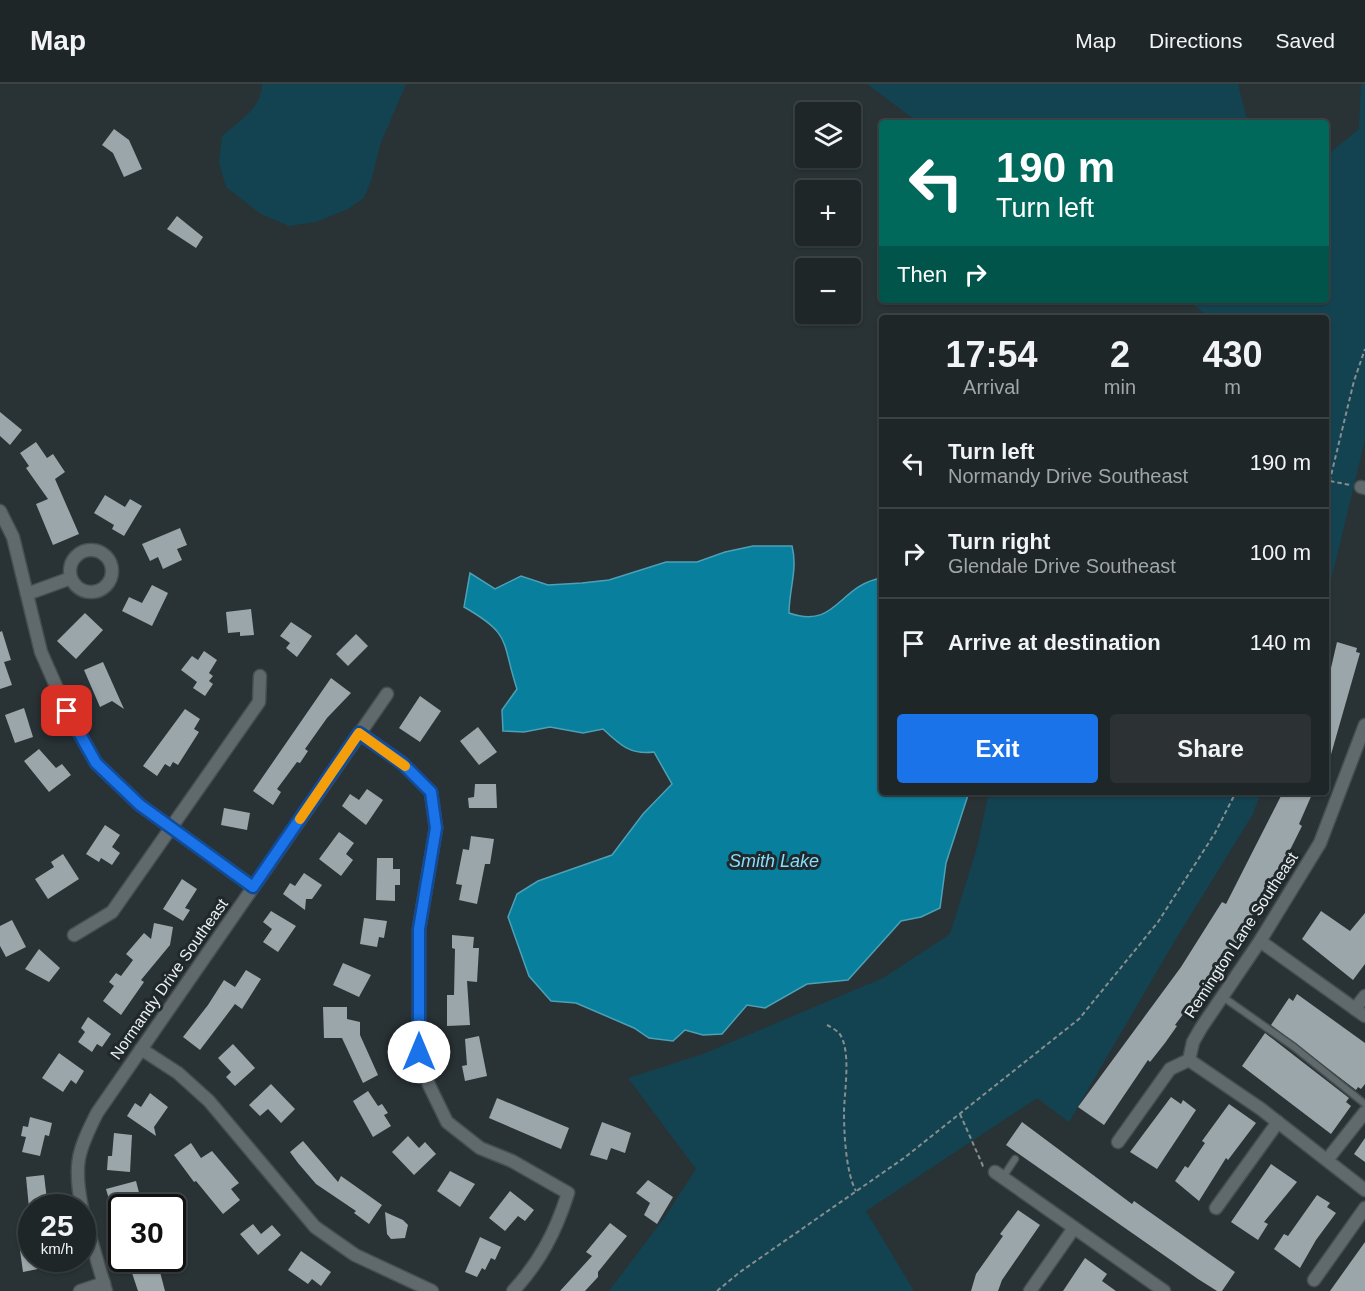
<!DOCTYPE html>
<meta charset="utf-8">
<style>
:root{--surface:#1f2628;--page:#2c3234;--text:#f1f3f6;--muted:#a1a5a8;--line:#3c4345;--accent:#1a73e8}
body{margin:0;font-family:Helvetica,sans-serif;background:var(--page);color:var(--text);height:100vh;display:flex;flex-direction:column;font-size:22px;white-space:nowrap}
*{box-sizing:border-box;margin:0}
p{font-size:20px;color:var(--muted)}
.icon{flex:none;width:33px;height:33px;fill:none;stroke:currentColor;stroke-width:2;stroke-linecap:round;stroke-linejoin:round}
.map{position:relative;flex:1;overflow:hidden}
.details{position:absolute;left:879px;top:231px;width:450px;height:480px;display:flex;flex-direction:column;background:var(--surface);border-radius:6px;box-shadow:0 2px 4px #0004,0 0 0 2px var(--line)}
.details>*{flex:none}
.banner{position:absolute;left:879px;top:36px;width:450px;height:183px;border-radius:6px;box-shadow:0 2px 4px #0004,0 0 0 2px var(--line);background:#00695c;color:#fff;overflow:hidden}
.buttons{position:absolute;left:795px;top:18px;display:grid;gap:12px}
.buttons a{display:grid;place-items:center;width:66px;height:66px;border-radius:6px;background:var(--surface);box-shadow:0 2px 4px #0004,0 0 0 2px var(--line);font-size:30px}
.speed{position:absolute;left:18px;top:1110px;display:flex;gap:12px;font-size:30px;font-weight:700;text-align:center}
.speed>*{display:grid;place-content:center;width:78px;height:78px;border-radius:50%;background:var(--surface);box-shadow:0 2px 4px #0004,0 0 0 2px var(--line);line-height:1}
.speed small{font-size:15px;font-weight:400}
.speed .limit{border:3px solid #111;border-radius:9px;background:#fff;color:#111}
.pin{position:absolute;display:grid;place-items:center;width:51px;height:51px;color:#fff;margin:-26px;border-radius:12px;box-shadow:0 3px 9px #0006}
.me{position:absolute;width:66px;margin:-33px;rotate:0deg;stroke-linejoin:round;filter:drop-shadow(0 0 4px #0008)}
.turn{display:flex;align-items:center;gap:21px;height:126px;padding:0 18px;font-size:27px}
.turn .icon{width:78px;height:78px;stroke-width:2.5}
.turn b{display:block;font-size:42px;line-height:51px}
.then{display:flex;align-items:center;height:57px;padding:0 18px;background:#0003;gap:12px;font-size:22px}
.eta{display:flex;justify-content:space-evenly;align-items:center;height:102px;text-align:center}
.eta b{font-size:36px;font-weight:600;line-height:42px}
.cta{display:flex;gap:12px;margin-top:auto;padding:12px 18px}
.cta a{flex:1;height:69px;border-radius:6px;background:var(--accent);color:#fff;font-size:24px;font-weight:600;line-height:69px;text-align:center}
.cta a+a{background:var(--page);color:var(--text)}
ul{padding:0;list-style:none}
li{display:flex;align-items:center;gap:18px;height:90px;padding:0 18px;border-top:2px solid var(--line)}
li div{flex:1}
li b{display:block;font-size:22px}
li em{font-style:normal}
header{display:flex;align-items:center;gap:36px;box-sizing:border-box;height:84px;padding:0 30px;background:var(--surface);border-bottom:2px solid var(--line)}
header strong{font-size:28px}
nav{display:flex;gap:33px;margin-inline-start:auto;font-size:21px}
.map>svg:first-child{display:block}
.green{fill:#134351}
.water{fill:#087f9c;stroke:#4ca1b6;stroke-width:1.5}
.building{fill:#9ba6aa}
.lines{fill:none;stroke-linecap:round;stroke-linejoin:round}
.service-casing{stroke:#464e50;stroke-width:9}
.minor-casing{stroke:#464e50;stroke-width:15}
.path{stroke:#868e90;stroke-width:2;stroke-dasharray:4.5 3;stroke-linecap:butt}
.service{stroke:#606a6d;stroke-width:6}
.minor{stroke:#606a6d;stroke-width:12}
.route-casing{stroke:#114b97;stroke-width:15}
.route{stroke:#1a73e8;stroke-width:10}
.slow{stroke:#f59e0b;stroke-width:10}
.labels{text-anchor:middle;dominant-baseline:central;stroke-width:6;stroke-linejoin:round;paint-order:stroke}
.street-label{font-size:16px;fill:#ebf1f3;stroke:#20282b}
.water-label{font-size:18px;font-style:italic;fill:#87ddfb;stroke:#20282b}
</style>
<header>
<strong>Map</strong>
<nav><a>Map</a><a>Directions</a><a>Saved</a></nav>
</header>
<div class="map">
<svg width="1365" height="1207" viewBox="0 0 1365 1207">
<rect width="100%" height="100%" fill="#293235"/>
<g class="green">
<path d="M262,0H406L380,61L372,94L364,114L348,125L316,138L289,142L261,130L226,103L219,79L222,52C239,36 261,26 262,0Z"/>
<polygon points="867,0 1238,0 1248,39 919,39"/>
<polygon points="1361,0 1365,0 1365,356 1326,517 1326,234 1209,234 1188,216 1326,216 1326,72 1359,45"/>
<polygon points="989,708 1261,708 1253,730 1177,853 1069,1038 1037,1014 866,1127 914,1207 609,1207 664,1134 696,1085 628,994 703,970 883,894 950,850 976,767"/>
</g>
<path class="water" d="M753,462H792C798,485 789,505 789,529C837,546 838,501 882,494V708H969L946,779L940,824L921,833L901,837L848,896L807,900L765,924L747,921L722,950L703,951L685,946L673,957L649,954L634,944L576,919L551,917L529,892L508,833L517,810L538,797L612,771L643,730L672,700L654,668C630,671 620,661 603,645L583,649L550,643L524,648L503,647L502,626L517,605C501,557 513,551 464,523L470,489L495,505L521,492L548,501L582,499L609,496L666,478H697L725,468Z"/>
<g class="building">
<polygon points="114,45 129,56 142,85 124,93 113,69 102,61"/>
<polygon points="177,132 203,153 196,164 167,145"/>
<polygon points="0,328 22,346 10,361 0,352"/>
<polygon points="36,358 47,374 53,370 65,388 55,395 79,450 53,461 36,420 48,415 26,384 29,382 20,369"/>
<polygon points="105,411 125,423 130,415 142,422 124,452 112,445 114,441 94,429"/>
<polygon points="180,444 187,461 177,465 182,476 163,485 158,473 150,477 142,460"/>
<polygon points="152,501 168,509 152,542 122,527 129,513 142,519"/>
<polygon points="251,525 254,551 240,552 240,548 228,549 226,528"/>
<polygon points="85,529 103,546 76,575 57,557"/>
<polygon points="291,538 312,552 297,573 286,564 290,559 280,552"/>
<polygon points="2,547 11,576 4,578 12,601 0,605 0,548"/>
<polygon points="356,550 368,562 348,582 336,570"/>
<polygon points="1337,558 1357,564 1356,568 1360,569 1328,681 1326,582 1331,584"/>
<polygon points="204,567 217,576 209,589 213,592 209,597 213,600 205,612 193,604 197,598 181,586 192,572 198,576"/>
<polygon points="103,578 124,625 112,617 100,623 84,586"/>
<polygon points="331,594 351,609 327,634 305,665 308,667 300,679 297,678 277,705 281,708 273,721 253,707"/>
<polygon points="420,612 441,627 420,658 399,644"/>
<polygon points="24,624 33,653 15,659 5,631"/>
<polygon points="185,625 200,635 194,645 199,648 178,681 173,678 170,683 165,680 157,692 143,682"/>
<polygon points="478,643 497,668 479,681 460,657"/>
<polygon points="39,665 56,684 62,680 71,691 49,708 24,677"/>
<polygon points="475,700 496,700 497,724 469,724 468,714 474,713"/>
<polygon points="367,705 383,716 366,741 342,722 350,710 359,716"/>
<polygon points="1283,708 1313,708 1299,740 1302,742 1291,764 1235,861 1175,941 1177,942 1165,959 1150,978 1148,976 1104,1041 1078,1023 1181,883 1222,818 1226,820"/>
<polygon points="224,724 250,729 247,746 221,741"/>
<polygon points="105,741 120,751 112,763 120,769 112,781 101,774 99,778 86,770"/>
<polygon points="339,748 354,759 346,770 353,776 341,792 319,775"/>
<polygon points="471,752 494,755 490,780 485,780 477,820 459,816 462,801 456,800 463,765 469,766"/>
<polygon points="63,770 79,795 48,815 35,795 54,783 51,778"/>
<polygon points="377,774 393,774 393,785 400,785 400,801 395,801 395,817 376,816"/>
<polygon points="304,789 322,801 312,815 306,815 305,826 283,810 290,799 295,802"/>
<polygon points="182,795 197,805 185,824 190,826 183,837 163,825"/>
<polygon points="271,827 296,842 278,868 263,858 272,845 263,838"/>
<polygon points="1321,827 1350,847 1365,829 1365,880 1353,896 1302,855"/>
<polygon points="364,834 387,837 384,854 379,853 377,863 360,860"/>
<polygon points="12,836 26,863 6,873 0,862 0,842"/>
<polygon points="154,839 173,843 170,861 141,896 144,898 121,931 103,917 114,902 109,898 116,889 121,892 133,876 126,870 144,849 151,855"/>
<polygon points="452,851 474,853 473,864 479,864 477,898 467,897 470,941 447,942 447,911 454,911 455,865 452,864"/>
<polygon points="39,865 60,884 49,898 25,885"/>
<polygon points="343,879 371,891 359,913 333,901"/>
<polygon points="246,886 261,895 242,925 235,920 200,966 183,953 208,921 224,896 235,903"/>
<polygon points="1297,910 1365,959 1365,1000 1361,1005 1358,1003 1356,1006 1271,941 1289,914 1293,917"/>
<polygon points="323,923 347,923 347,935 360,938 360,951 378,991 363,999 342,954 324,954"/>
<polygon points="88,933 111,950 102,963 97,960 92,968 78,958 85,948 81,944"/>
<polygon points="1265,949 1349,1014 1346,1018 1351,1022 1331,1050 1242,982"/>
<polygon points="479,952 487,992 465,997 462,982 467,981 465,955"/>
<polygon points="233,960 255,984 235,1002 226,993 231,988 218,974"/>
<polygon points="59,969 84,987 76,1000 71,996 63,1008 42,994"/>
<polygon points="271,1000 295,1025 281,1039 268,1025 260,1032 249,1021"/>
<polygon points="368,1007 378,1022 382,1020 388,1029 384,1031 391,1042 373,1053 353,1017"/>
<polygon points="150,1009 168,1023 154,1043 156,1052 127,1032 135,1019 141,1023"/>
<polygon points="1171,1013 1181,1020 1183,1016 1196,1026 1157,1085 1130,1068"/>
<polygon points="497,1014 569,1044 561,1065 489,1034"/>
<polygon points="1229,1020 1256,1039 1228,1076 1226,1074 1199,1117 1175,1097 1185,1082 1188,1084 1205,1059 1202,1057"/>
<polygon points="30,1033 52,1039 49,1052 45,1051 40,1072 22,1068 26,1053 21,1052 23,1042 28,1043"/>
<polygon points="602,1038 631,1049 625,1069 611,1064 607,1076 590,1071"/>
<polygon points="1022,1038 1132,1120 1134,1117 1235,1188 1222,1207 1217,1207 1198,1195 1006,1061"/>
<polygon points="114,1049 132,1051 130,1088 107,1086 108,1072 112,1072"/>
<polygon points="408,1052 419,1064 425,1058 436,1070 414,1091 392,1068"/>
<polygon points="1365,1054 1365,1078 1354,1070"/>
<polygon points="303,1057 338,1098 341,1092 382,1121 369,1140 354,1129 356,1127 316,1100 298,1079 290,1068"/>
<polygon points="191,1059 201,1074 212,1067 239,1099 231,1105 240,1116 223,1130 196,1097 194,1098 174,1071"/>
<polygon points="1271,1080 1297,1098 1264,1138 1268,1140 1258,1156 1231,1138"/>
<polygon points="450,1087 475,1100 460,1123 437,1107"/>
<polygon points="44,1091 48,1124 29,1124 26,1093"/>
<polygon points="648,1096 673,1113 657,1140 644,1131 650,1119 636,1109"/>
<polygon points="136,1097 143,1124 124,1124 122,1116 110,1119 106,1105"/>
<polygon points="510,1107 534,1126 525,1137 518,1132 505,1147 489,1134"/>
<polygon points="1317,1111 1330,1119 1327,1123 1336,1129 1316,1156 1300,1184 1274,1165 1284,1150 1288,1152"/>
<polygon points="1018,1126 1040,1141 1002,1196 998,1207 971,1207 976,1190 1003,1152 1000,1150"/>
<polygon points="385,1128 403,1136 408,1141 405,1154 391,1155 387,1150"/>
<polygon points="610,1139 627,1152 598,1188 598,1193 585,1207 560,1207 592,1172 586,1168"/>
<polygon points="253,1140 261,1150 272,1141 281,1151 258,1171 240,1150"/>
<polygon points="480,1153 501,1163 495,1176 491,1174 485,1186 482,1184 477,1193 465,1188"/>
<polygon points="32,1158 32,1174 36,1174 38,1185 23,1188 19,1159"/>
<polygon points="1365,1158 1365,1207 1330,1207"/>
<polygon points="301,1167 331,1188 321,1202 312,1195 308,1200 288,1186"/>
<polygon points="127,1174 151,1174 155,1189 160,1188 165,1207 138,1207"/>
<polygon points="1085,1174 1107,1190 1102,1197 1116,1207 1063,1207"/>
</g>
<g class="lines">
<defs>
<g id="service">
<polyline points="1223,913 1294,963 1365,1020"/>
<polyline points="1003,1093 1015,1075"/>
</g>
<g id="minor">
<polyline points="1361,403 1365,404"/>
<polyline points="0,427 13,453 41,568 67,627 96,679 140,721 253,803"/>
<circle cx="91" cy="487" r="21"/>
<polyline points="27,510 71,494"/>
<path d="M359,649L402,679L431,708L436,744L419,845V968L429,1001L447,1038L480,1064L512,1077L568,1109C556,1147 540,1178 513,1207"/>
<polyline points="74,851 112,828 259,618 260,592"/>
<polyline points="1260,857 1365,932"/>
<polyline points="1355,925 1365,912"/>
<polyline points="141,965 178,989 209,1017 315,1143 355,1171 432,1207"/>
<polyline points="1189,976 1193,958 1201,944 1260,857 1320,759 1365,641"/>
<polyline points="1189,976 1261,1025 1365,1106"/>
<polyline points="1118,1058 1170,985 1189,976"/>
<polyline points="1327,1076 1365,1028"/>
<polyline points="995,1088 1164,1207"/>
<path d="M82,1124C73,1080 78,1067 97,1029L387,610"/>
<polyline points="1216,1124 1278,1038"/>
<polyline points="82,1125 106,1207"/>
<polyline points="1314,1196 1365,1124"/>
<polyline points="80,1207 104,1199"/>
<polyline points="1030,1207 1074,1144"/>
</g>
</defs>
<use href="#service" class="service-casing"/>
<use href="#minor" class="minor-casing"/>
<g class="path">
<polyline points="1330,397 1350,401"/>
<polyline points="1326,412 1354,297 1365,265"/>
<path d="M827,941C831,943 836,946 839,949C852,966 844,1009 844,1029C844,1050 846,1089 856,1107"/>
<polyline points="960,1030 983,1082 986,1081"/>
<polyline points="717,1207 740,1188 904,1074 1079,935 1158,838 1215,749 1236,708"/>
</g>
<use href="#service" class="service"/>
<use href="#minor" class="minor"/>
</g>
<g class="lines">
<defs>
<polyline id="route" points="67,627 96,679 140,721 253,803 359,649 402,679 431,708 436,744 419,845 419,968"/>
</defs>
<use href="#route" class="route-casing"/>
<use href="#route" class="route"/>
<polyline class="slow" points="300,735 359,649 405,682"/>
</g>
<g class="labels">
<g class="street-label">
<text transform="translate(1241 851) rotate(-57)">Remington Lane Southeast</text>
<text transform="translate(169 895) rotate(-55)">Normandy Drive Southeast</text>
</g>
<g class="water-label">
<text x="774" y="777">Smith Lake</text>
</g>
</g>
</svg>
<div class="buttons">
<a><svg class="icon" aria-label="layers" viewBox="0 0 24 24"><path d="M12 4l9 5-9 5-9-5zM3 14l9 5 9-5"/></svg></a>
<a>+</a>
<a>−</a>
</div>
<div class="speed"><div>25<small>km/h</small></div><div class="limit">30</div></div>
<div class="pin" style="left:67px;top:627px;background:#d93025"><svg class="icon" aria-label="arrive" viewBox="0 0 24 24"><path d="M6 21V4h12l-3 4 3 4H6"/></svg></div>
<svg class="me" style="left:419px;top:968px" viewBox="-20 -20 40 40"><circle r="19" fill="#fff"/><path d="M0-13L10 11 0 6-10 11z" fill="#1a73e8"/></svg>
<div class="banner">
<div class="turn"><svg class="icon" aria-label="left" viewBox="0 0 24 24"><path d="M17 20v-9H6M10 6l-5 5 5 5"/></svg><div><b>190 m</b>Turn left</div></div>
<div class="then">Then<svg class="icon" aria-label="right" viewBox="0 0 24 24"><path d="M7 20v-9h11M14 6l5 5-5 5"/></svg></div>
</div>
<section class="details">
<div class="eta">
<div><b>17:54</b><p>Arrival</p></div>
<div><b>2</b><p>min</p></div>
<div><b>430</b><p>m</p></div>
</div>
<ul>
<li><svg class="icon" aria-label="left" viewBox="0 0 24 24"><path d="M17 20v-9H6M10 6l-5 5 5 5"/></svg><div><b>Turn left</b><p>Normandy Drive Southeast</p></div><em>190 m</em></li>
<li><svg class="icon" aria-label="right" viewBox="0 0 24 24"><path d="M7 20v-9h11M14 6l5 5-5 5"/></svg><div><b>Turn right</b><p>Glendale Drive Southeast</p></div><em>100 m</em></li>
<li><svg class="icon" aria-label="arrive" viewBox="0 0 24 24"><path d="M6 21V4h12l-3 4 3 4H6"/></svg><div><b>Arrive at destination</b></div><em>140 m</em></li>
</ul>
<div class="cta"><a>Exit</a><a>Share</a></div>
</section>
</div>
